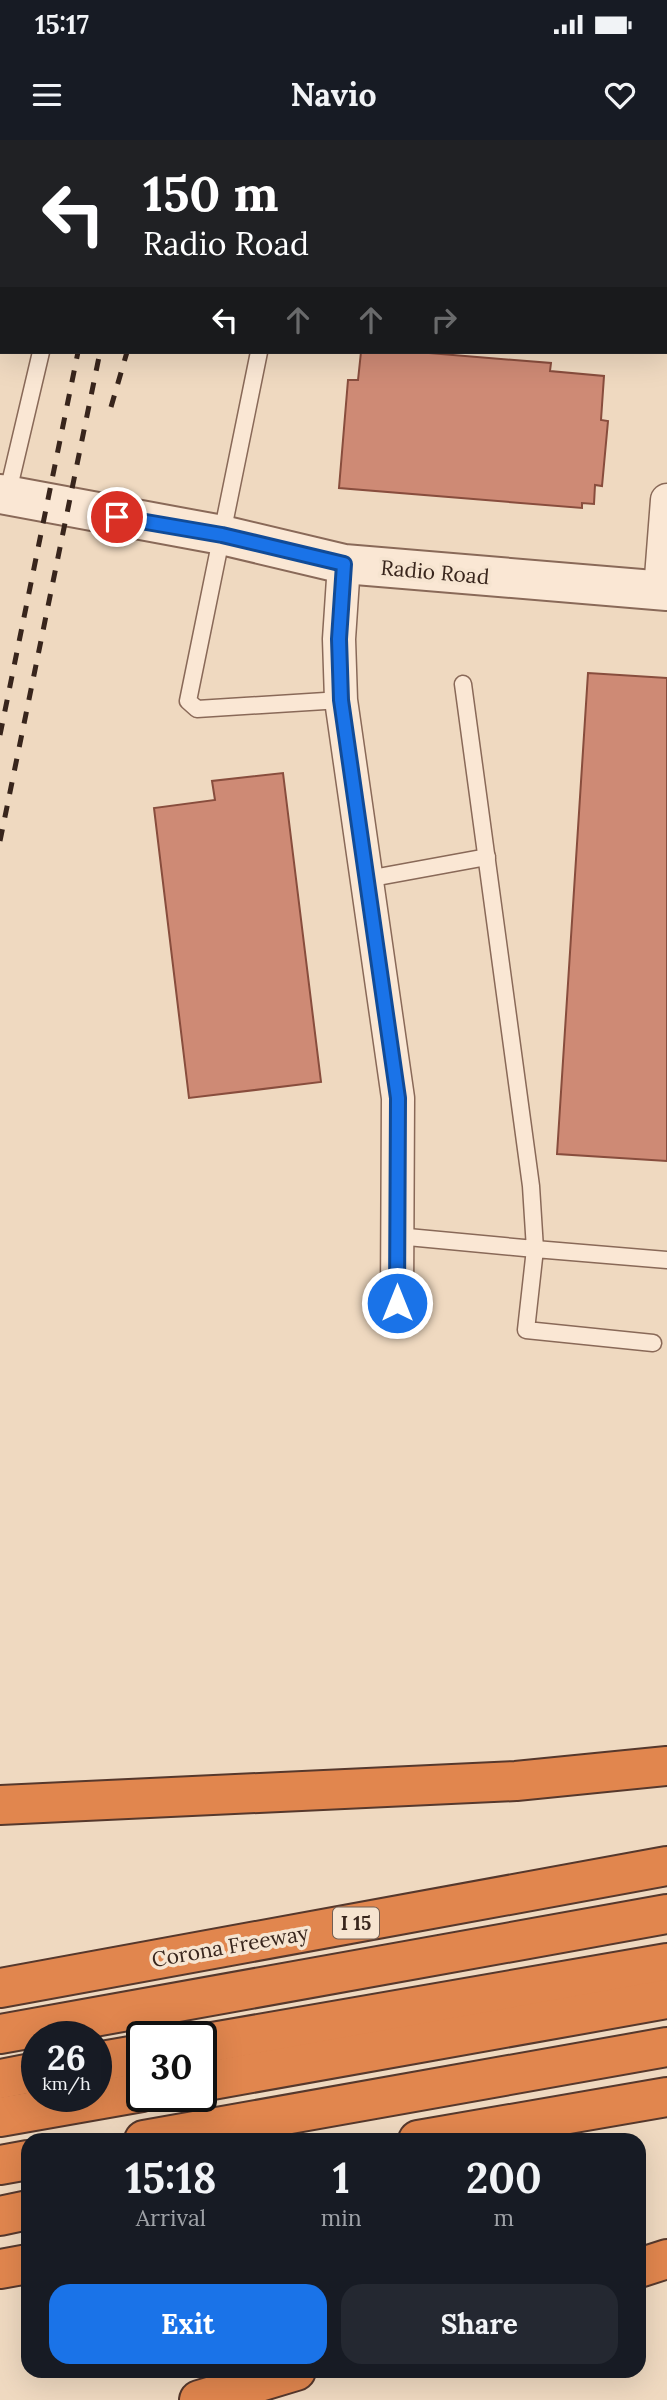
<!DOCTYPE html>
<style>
:root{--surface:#171b24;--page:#242831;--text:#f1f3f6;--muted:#9ea1a6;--accent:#1a73e8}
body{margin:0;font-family:Lora,serif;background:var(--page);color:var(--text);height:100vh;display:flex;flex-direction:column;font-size:26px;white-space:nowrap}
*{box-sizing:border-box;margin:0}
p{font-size:23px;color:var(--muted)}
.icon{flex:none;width:38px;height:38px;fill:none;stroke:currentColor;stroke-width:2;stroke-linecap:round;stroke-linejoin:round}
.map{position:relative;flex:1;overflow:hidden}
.side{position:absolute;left:21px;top:1993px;width:625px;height:245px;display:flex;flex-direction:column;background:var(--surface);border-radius:21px;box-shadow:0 7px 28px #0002}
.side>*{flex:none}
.top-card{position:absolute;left:0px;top:0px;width:668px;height:214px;box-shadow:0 7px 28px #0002;background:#202124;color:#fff;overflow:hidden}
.speed{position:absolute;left:21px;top:1881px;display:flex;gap:14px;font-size:35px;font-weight:700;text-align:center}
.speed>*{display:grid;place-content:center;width:91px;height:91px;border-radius:50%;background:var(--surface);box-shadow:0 7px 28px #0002;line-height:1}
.speed small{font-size:18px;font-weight:400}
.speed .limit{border:4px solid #111;border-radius:10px;background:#fff;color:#111}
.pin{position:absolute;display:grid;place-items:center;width:60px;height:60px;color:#fff;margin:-30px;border:4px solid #fff;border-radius:50%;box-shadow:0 2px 7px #0007}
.me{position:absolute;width:77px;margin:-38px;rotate:0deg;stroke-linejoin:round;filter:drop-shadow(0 0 5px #0008)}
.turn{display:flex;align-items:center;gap:24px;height:147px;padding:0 28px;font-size:32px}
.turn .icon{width:91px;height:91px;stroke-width:2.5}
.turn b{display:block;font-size:49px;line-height:60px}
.lanes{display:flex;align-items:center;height:66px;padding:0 28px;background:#0003;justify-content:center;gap:35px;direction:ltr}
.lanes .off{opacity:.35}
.eta{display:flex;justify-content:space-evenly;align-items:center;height:119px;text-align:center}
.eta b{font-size:42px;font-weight:700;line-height:49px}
.button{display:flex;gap:14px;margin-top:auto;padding:14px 28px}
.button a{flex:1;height:80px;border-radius:21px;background:var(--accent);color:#fff;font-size:28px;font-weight:700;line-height:80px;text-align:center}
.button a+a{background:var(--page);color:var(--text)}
.status{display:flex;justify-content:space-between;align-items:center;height:49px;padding:0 35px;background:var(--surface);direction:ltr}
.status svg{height:19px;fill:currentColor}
header{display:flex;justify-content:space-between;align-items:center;height:91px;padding:0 28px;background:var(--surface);font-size:32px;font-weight:700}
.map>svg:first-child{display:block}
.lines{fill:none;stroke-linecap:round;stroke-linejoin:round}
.canal{stroke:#a3c1b3;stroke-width:35}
.building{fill:#ce8a75;stroke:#884d3d;stroke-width:2}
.service-casing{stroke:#896958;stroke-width:19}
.minor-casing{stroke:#896958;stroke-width:35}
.tertiary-casing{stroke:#896958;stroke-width:42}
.motorway-casing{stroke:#56382c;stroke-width:42}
.service{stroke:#fae7d4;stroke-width:16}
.minor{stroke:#fae7d4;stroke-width:32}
.tertiary{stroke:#fae7d4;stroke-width:38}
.motorway{stroke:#e1864e;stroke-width:38}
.rail{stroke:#38251c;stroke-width:5;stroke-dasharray:12 12;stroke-linecap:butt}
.route-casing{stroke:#114b97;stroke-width:18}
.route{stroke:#1a73e8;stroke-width:12}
.labels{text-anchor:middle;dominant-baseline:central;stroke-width:7;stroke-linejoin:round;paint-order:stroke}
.shield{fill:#f6e4d0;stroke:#715e52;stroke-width:2}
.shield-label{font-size:19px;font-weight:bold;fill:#38251c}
.street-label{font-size:21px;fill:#38251c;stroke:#f6e4d0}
</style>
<div class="status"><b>15:17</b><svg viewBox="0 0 49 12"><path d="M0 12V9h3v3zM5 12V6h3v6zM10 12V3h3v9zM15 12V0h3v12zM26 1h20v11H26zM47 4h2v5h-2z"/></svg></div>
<header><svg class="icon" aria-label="menu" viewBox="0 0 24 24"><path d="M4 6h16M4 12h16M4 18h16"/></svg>Navio<svg class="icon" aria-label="heart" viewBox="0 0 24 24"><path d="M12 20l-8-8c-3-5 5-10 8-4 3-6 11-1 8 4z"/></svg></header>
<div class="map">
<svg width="667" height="2260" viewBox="0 0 667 2260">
<rect width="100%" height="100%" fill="#efd9c0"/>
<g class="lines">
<g class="canal">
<polyline points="33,2 34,0"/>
<polyline points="0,163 2,154"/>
</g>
</g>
<g class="building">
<polygon points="326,0 525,0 326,2"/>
<polygon points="361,212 417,212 551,223 550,231 604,236 601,280 608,281 602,346 595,345 594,364 582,363 582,368 339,348 348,240 358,240"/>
<polygon points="588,533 667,538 667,1021 557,1014"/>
<polygon points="283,633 321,942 189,958 154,668 215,660 212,641"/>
</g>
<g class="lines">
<defs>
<g id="service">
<polyline points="89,2 89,0"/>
<polyline points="259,212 188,561 197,569 341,560"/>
<polyline points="7,356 41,212"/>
<polyline points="367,739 487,717"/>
<polyline points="397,1096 535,1109 531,1046 463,544"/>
<polyline points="653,1203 526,1190 535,1109 667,1120"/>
</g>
<g id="minor">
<polyline points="344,424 339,499 341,560 398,958 397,1163"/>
<polyline points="660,450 667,360"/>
</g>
<polyline id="tertiary" points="0,354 222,395 344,424 667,451"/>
<g id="motorway">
<polyline points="0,1665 516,1641 667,1626"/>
<polyline points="0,1848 667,1726"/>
<polyline points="0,1894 667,1774"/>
<polyline points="201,1904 667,1823"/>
<polyline points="96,1922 142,1914"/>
<polyline points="0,1939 37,1932"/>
<polyline points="201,1942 667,1859"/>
<polyline points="0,1977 142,1952"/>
<polyline points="144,2000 667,1907"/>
<polyline points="418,2000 667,1957"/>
<polyline points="0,2025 28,2020"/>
<polyline points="0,2076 28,2070"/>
<polyline points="639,2128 667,2119"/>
<polyline points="0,2129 28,2124"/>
<polyline points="199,2260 296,2231"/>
</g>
</defs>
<use href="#service" class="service-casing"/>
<use href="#minor" class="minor-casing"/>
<use href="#tertiary" class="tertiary-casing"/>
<use href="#motorway" class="motorway-casing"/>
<use href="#service" class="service"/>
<use href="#minor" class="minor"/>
<use href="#tertiary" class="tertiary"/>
<use href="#motorway" class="motorway"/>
<g class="rail">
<polyline points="119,2 119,0"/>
<polyline points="141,2 142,0"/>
<polyline points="190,2 191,0"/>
<polyline points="111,267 127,212"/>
<polyline points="0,595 78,212"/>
<polyline points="0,701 100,212"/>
</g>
</g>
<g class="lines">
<defs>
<polyline id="route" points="117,377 222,395 344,424 339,499 341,560 398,958 397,1163"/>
</defs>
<use href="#route" class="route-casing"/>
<use href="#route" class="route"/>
</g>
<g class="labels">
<rect class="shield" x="333" y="1767.5" width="46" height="31" rx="5"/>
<g class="shield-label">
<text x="356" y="1783">I 15</text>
</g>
<g class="street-label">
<text transform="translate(435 432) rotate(5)">Radio Road</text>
<text transform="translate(230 1806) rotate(-10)">Corona Freeway</text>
</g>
</g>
</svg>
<div class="speed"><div>26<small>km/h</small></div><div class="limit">30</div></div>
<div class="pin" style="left:117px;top:377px;background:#d93025"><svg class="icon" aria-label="arrive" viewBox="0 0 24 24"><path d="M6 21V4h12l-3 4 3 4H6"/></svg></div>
<svg class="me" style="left:397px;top:1163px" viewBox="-20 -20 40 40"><circle r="17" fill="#1a73e8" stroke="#fff" stroke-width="3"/><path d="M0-11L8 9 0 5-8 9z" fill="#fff"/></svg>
<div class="top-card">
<div class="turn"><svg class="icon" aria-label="left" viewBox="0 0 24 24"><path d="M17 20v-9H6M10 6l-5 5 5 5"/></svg><div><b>150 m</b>Radio Road</div></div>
<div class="lanes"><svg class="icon" aria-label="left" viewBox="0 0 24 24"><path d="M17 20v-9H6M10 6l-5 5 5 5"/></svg><svg class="icon off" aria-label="ahead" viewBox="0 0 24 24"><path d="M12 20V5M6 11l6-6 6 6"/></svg><svg class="icon off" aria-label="ahead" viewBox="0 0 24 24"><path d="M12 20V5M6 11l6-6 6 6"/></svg><svg class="icon off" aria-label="right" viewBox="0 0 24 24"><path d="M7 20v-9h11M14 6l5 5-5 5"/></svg></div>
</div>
<section class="side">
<div class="eta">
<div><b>15:18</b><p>Arrival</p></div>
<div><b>1</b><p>min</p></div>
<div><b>200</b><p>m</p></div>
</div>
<div class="button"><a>Exit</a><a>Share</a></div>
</section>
</div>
